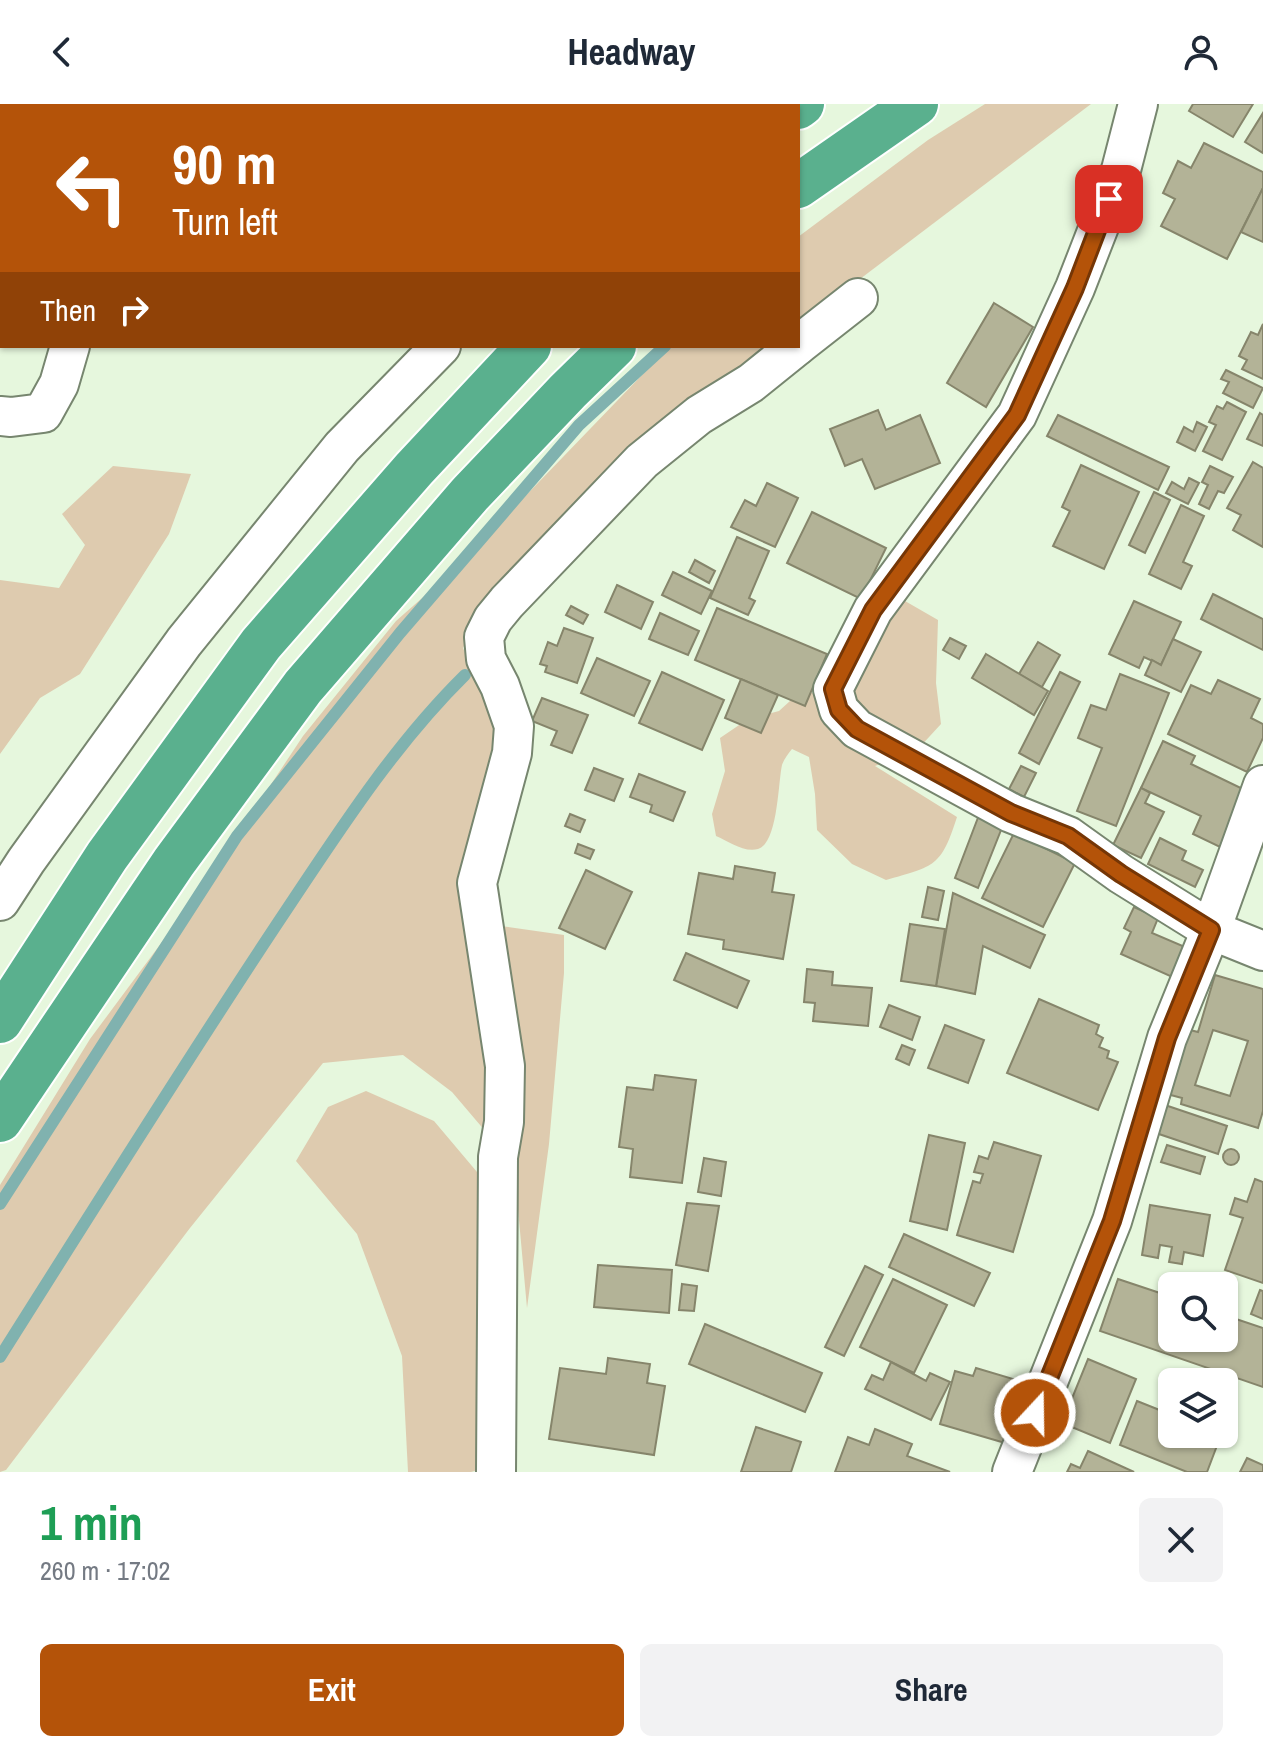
<!DOCTYPE html>
<meta charset="utf-8">
<style>
:root{--surface:#fff;--page:#f2f2f3;--text:#1f2937;--muted:#747a83;--accent:#b45309}
body{margin:0;font-family:"Archivo Narrow",sans-serif;background:var(--page);color:var(--text);height:100vh;display:flex;flex-direction:column;font-size:30px;white-space:nowrap}
*{box-sizing:border-box;margin:0}
p{font-size:26px;color:var(--muted)}
.icon{flex:none;width:44px;height:44px;fill:none;stroke:currentColor;stroke-width:2;stroke-linecap:round;stroke-linejoin:round}
.map{position:relative;height:1368px;overflow:hidden}
.panel{display:flex;flex-direction:column;background:var(--surface);flex:1}
.panel>*{flex:none}
.guide{position:absolute;left:0px;top:0px;width:800px;height:244px;box-shadow:0 2px 6px #0004;background:#b45309;color:#fff;overflow:hidden}
.tools{position:absolute;left:1158px;top:1168px;display:grid;gap:16px}
.tools a{display:grid;place-items:center;width:80px;height:80px;border-radius:12px;background:var(--surface);box-shadow:0 2px 6px #0004;font-size:40px}
.pin{position:absolute;display:grid;place-items:center;width:68px;height:68px;color:#fff;margin:-34px;border-radius:16px;box-shadow:0 4px 12px #0006}
.me{position:absolute;width:88px;margin:-44px;rotate:21deg;stroke-linejoin:round;filter:drop-shadow(0 0 6px #0008)}
.turn{display:flex;align-items:center;gap:28px;height:168px;padding:0 40px;font-size:36px}
.turn .icon{width:104px;height:104px;stroke-width:2.5}
.turn b{display:block;font-size:56px;line-height:68px}
.then{display:flex;align-items:center;height:76px;padding:0 40px;background:#0003;gap:16px;font-size:30px}
.round{display:grid;place-items:center;flex:none;width:84px;height:84px;border-radius:12px;background:var(--page)}
.headline{display:flex;align-items:center;justify-content:space-between;height:136px;padding:0 40px}
h1{font-size:48px;font-weight:700;line-height:60px;color:#1e9e55}
.button{display:flex;gap:16px;margin-top:auto;padding:16px 40px}
.button a{flex:1;height:92px;border-radius:12px;background:var(--accent);color:#fff;font-size:32px;font-weight:700;line-height:92px;text-align:center}
.button a+a{background:var(--page);color:var(--text)}
header{display:flex;justify-content:space-between;align-items:center;height:104px;padding:0 40px;background:var(--surface);font-size:36px;font-weight:700}
.map>svg:first-child{display:block}
.green{fill:#decbaf}
.lines{fill:none;stroke-linecap:round;stroke-linejoin:round}
.stream{stroke:#80b2af;stroke-width:12}
.building{fill:#b3b397;stroke:#86856b;stroke-width:2;fill-rule:evenodd}
.minor-casing{stroke:#77866f;stroke-width:42}
.trunk-casing{stroke:#fff;stroke-width:48}
.minor{stroke:#fff;stroke-width:38}
.trunk{stroke:#5ab08e;stroke-width:44}
.route-casing{stroke:#753606;stroke-width:20}
.route{stroke:#b45309;stroke-width:14}
</style>
<header><svg class="icon" aria-label="back" viewBox="0 0 24 24"><path d="M15 5l-7 7 7 7"/></svg>Headway<svg class="icon" aria-label="person" viewBox="0 0 24 24"><circle cx="12" cy="8" r="4"/><path d="M4 21q1-7 8-7t8 7"/></svg></header>
<div class="map">
<svg width="1263" height="1368" viewBox="0 0 1263 1368">
<rect width="100%" height="100%" fill="#e6f7dd"/>
<g class="green">
<polygon points="490,0 748,0 745,2"/>
<polygon points="985,0 1091,0 798,222 798,133 928,36"/>
<polygon points="670,242 771,242 492,487 463,544 498,623 489,663 488,765 494,821 564,831 564,869 549,1040 527,1204 514,1061 452,988 403,951 323,959 190,1124 6,1366 0,1368 0,1081 90,935 205,780 303,632 396,517 455,465"/>
<polygon points="113,362 191,370 169,430 80,570 40,594 0,650 0,476 59,484 85,441 62,410"/>
<path d="M905,497L938,516L936,579L941,620L918,645L875,662L957,713C941,763 935,762 886,776L852,760L817,726L815,690L809,653L792,645C788,650 784,655 782,661C778,679 778,739 758,745C744,749 728,737 716,732L712,710L725,667L720,634L748,615L779,607L801,587L818,590L876,522Z"/>
<polygon points="366,987 434,1017 477,1068 482,1365 471,1368 408,1368 402,1252 357,1130 296,1057 328,1003"/>
</g>
<g class="lines">
<g class="stream">
<polyline points="0,1100 237,732 400,529 579,321 665,242"/>
<path d="M0,1253C91,1109 181,965 275,823C334,735 390,645 465,571"/>
</g>
</g>
<g class="building">
<polygon points="1193,0 1253,0 1233,33 1189,7"/>
<polygon points="1263,9 1263,49 1245,38"/>
<polygon points="1204,39 1263,68 1263,84 1227,155 1161,122 1175,95 1163,89 1178,57 1191,64"/>
<polygon points="1263,84 1263,138 1241,128"/>
<polygon points="0,106 2,106 2,193 0,192"/>
<polygon points="994,199 1033,223 986,303 947,279"/>
<polygon points="1263,220 1263,275 1242,265 1247,256 1239,252 1251,228 1258,231"/>
<polygon points="1226,266 1263,284 1253,304 1223,289 1229,278 1221,275"/>
<polygon points="1227,298 1246,308 1222,356 1203,347 1216,321 1209,318 1217,302 1223,305"/>
<polygon points="878,306 886,326 920,311 940,359 875,385 862,355 845,362 830,325"/>
<polygon points="1260,309 1263,311 1263,342 1247,335"/>
<polygon points="1058,311 1169,363 1158,386 1047,332"/>
<polygon points="1197,318 1207,323 1195,347 1177,338 1184,323 1193,328"/>
<polygon points="1253,358 1263,364 1263,443 1233,426 1241,411 1227,404"/>
<polygon points="1081,361 1139,388 1104,465 1053,442 1070,407 1062,403"/>
<polygon points="1210,362 1233,373 1224,389 1218,387 1209,405 1199,400 1208,381 1202,378"/>
<polygon points="1189,374 1199,379 1188,400 1166,389 1172,378 1184,385"/>
<polygon points="767,379 798,394 775,443 731,423 745,396 756,402"/>
<polygon points="1154,388 1170,396 1145,449 1129,441"/>
<polygon points="1181,401 1204,412 1183,458 1192,462 1181,485 1149,470"/>
<polygon points="812,408 886,444 861,495 787,459"/>
<polygon points="737,433 769,447 749,494 755,497 748,511 710,494"/>
<polygon points="695,456 715,467 709,479 689,468"/>
<polygon points="673,468 712,487 701,510 662,491"/>
<polygon points="617,481 653,498 641,525 605,508"/>
<polygon points="1213,490 1263,515 1263,546 1201,515"/>
<polygon points="1134,497 1181,518 1161,561 1144,553 1139,564 1109,550"/>
<polygon points="571,502 588,511 583,520 566,511"/>
<polygon points="717,504 827,550 805,602 695,556"/>
<polygon points="660,509 699,527 688,551 649,535"/>
<polygon points="564,524 593,534 577,579 545,568 547,562 540,560 548,538 557,542"/>
<polygon points="950,534 966,542 959,555 943,546"/>
<polygon points="1173,535 1201,548 1181,588 1145,571 1152,556 1161,561"/>
<polygon points="1038,538 1060,551 1042,583 1019,570"/>
<polygon points="986,550 1048,587 1034,611 972,574"/>
<polygon points="597,554 650,577 634,612 581,589"/>
<polygon points="662,568 724,596 702,646 639,619"/>
<polygon points="1060,568 1080,578 1039,660 1019,649"/>
<polygon points="1120,570 1169,589 1116,722 1077,707 1102,644 1078,634 1091,601 1106,606"/>
<polygon points="741,575 778,591 761,629 725,614"/>
<polygon points="1218,576 1260,595 1251,614 1263,620 1263,634 1247,668 1168,630 1191,581 1211,590"/>
<polygon points="542,594 588,611 572,649 551,641 557,627 532,617"/>
<polygon points="1163,637 1195,652 1191,660 1247,687 1220,743 1193,730 1201,712 1141,684"/>
<polygon points="1021,662 1036,669 1024,693 1009,685"/>
<polygon points="594,664 623,675 614,697 585,686"/>
<polygon points="639,670 685,688 673,717 650,708 652,701 630,693"/>
<polygon points="1141,684 1150,689 1145,699 1164,708 1141,754 1113,741"/>
<polygon points="570,710 585,716 580,728 565,722"/>
<polygon points="979,711 1003,721 978,784 955,774"/>
<polygon points="1014,729 1075,759 1043,823 982,794"/>
<polygon points="1160,734 1186,747 1182,756 1203,766 1195,783 1148,760"/>
<polygon points="578,740 594,746 590,755 575,749"/>
<polygon points="735,762 775,769 772,788 794,791 783,855 723,845 724,836 688,830 699,769 733,775"/>
<polygon points="586,766 632,788 605,845 559,824"/>
<polygon points="928,783 944,787 938,816 922,813"/>
<polygon points="953,789 1045,831 1030,864 983,842 975,890 936,882"/>
<polygon points="1134,803 1158,814 1152,829 1192,846 1179,876 1121,850 1131,828 1124,824"/>
<polygon points="910,820 945,825 936,882 901,877"/>
<polygon points="686,849 749,877 737,904 674,876"/>
<polygon points="807,865 833,868 832,881 872,884 868,922 813,917 815,899 804,898"/>
<path d="M1215,871L1263,885V1007L1258,1024L1181,1000L1182,994L1167,990L1186,925L1198,928ZM1213,926L1248,937L1230,992L1195,981Z"/>
<polygon points="1039,895 1099,921 1096,930 1103,934 1099,943 1109,947 1107,954 1118,958 1098,1006 1007,969"/>
<polygon points="889,901 920,913 912,936 880,923"/>
<polygon points="945,921 984,936 968,979 928,964"/>
<polygon points="902,941 915,946 909,961 896,955"/>
<polygon points="655,971 696,976 682,1079 630,1073 633,1045 619,1043 627,983 653,986"/>
<polygon points="1162,1000 1227,1022 1218,1050 1153,1028"/>
<polygon points="929,1031 965,1039 947,1126 910,1117"/>
<polygon points="994,1038 1041,1052 1013,1148 957,1131 973,1077 980,1079 983,1070 974,1068 979,1052 988,1055"/>
<polygon points="1167,1041 1205,1053 1200,1070 1161,1058"/>
<circle cx="1231" cy="1053" r="8"/>
<polygon points="704,1054 726,1058 721,1092 698,1088"/>
<polygon points="1255,1075 1263,1078 1263,1179 1225,1166 1243,1114 1230,1110 1235,1094 1247,1098"/>
<polygon points="687,1099 719,1102 708,1167 676,1161"/>
<polygon points="1150,1101 1210,1111 1203,1152 1184,1148 1182,1160 1169,1158 1172,1143 1160,1141 1158,1154 1142,1151"/>
<polygon points="904,1130 990,1169 974,1202 889,1163"/>
<polygon points="598,1161 672,1166 669,1209 594,1203"/>
<polygon points="865,1162 883,1171 844,1252 825,1243"/>
<polygon points="893,1175 947,1201 914,1269 860,1243"/>
<polygon points="1118,1175 1172,1193 1172,1234 1224,1234 1224,1211 1263,1224 1263,1283 1100,1227"/>
<polygon points="682,1180 697,1182 694,1207 679,1206"/>
<polygon points="1260,1186 1263,1187 1263,1215 1251,1210"/>
<polygon points="705,1220 822,1269 805,1308 689,1260"/>
<polygon points="608,1254 650,1260 647,1279 665,1282 654,1351 549,1335 560,1264 606,1270"/>
<polygon points="1088,1255 1136,1275 1110,1339 1062,1319"/>
<polygon points="891,1258 926,1277 930,1269 950,1278 931,1316 865,1285 872,1271 883,1276"/>
<polygon points="976,1264 1023,1278 1005,1339 940,1320 955,1267 973,1272"/>
<polygon points="1137,1297 1172,1311 1172,1330 1221,1331 1207,1368 1187,1368 1120,1341"/>
<polygon points="756,1323 801,1338 791,1368 741,1368"/>
<polygon points="875,1325 912,1340 907,1352 950,1368 835,1368 848,1333 869,1341"/>
<polygon points="1088,1347 1134,1368 1067,1368 1071,1360 1080,1364"/>
<polygon points="1247,1354 1263,1361 1263,1368 1240,1368"/>
</g>
<g class="lines">
<defs>
<g id="minor">
<polyline points="1138,0 1121,66 1075,184 1017,311 873,506 833,585 839,606 857,625 1011,709 1068,732 1121,770 1211,826 1263,847"/>
<polyline points="688,2 690,0"/>
<polyline points="798,241 858,194"/>
<polyline points="0,312 11,313 43,309 59,280 70,242"/>
<polyline points="0,797 26,757 184,538 342,343 441,242"/>
<polyline points="496,1368 498,1053 504,1018 505,962 477,779 512,649 514,622 500,582 486,555 484,533 493,515 507,498 642,357 699,311 751,279 797,242"/>
<polyline points="1012,1368 1112,1117 1167,934 1211,826 1263,681"/>
</g>
<g id="trunk">
<polyline points="798,3 802,0"/>
<polyline points="798,82 916,0"/>
<polyline points="0,917 107,752 261,540 414,365 529,242"/>
<polyline points="0,1016 174,758 303,583 470,390 568,287 614,242"/>
</g>
</defs>
<use href="#minor" class="minor-casing"/>
<use href="#trunk" class="trunk-casing"/>
<use href="#minor" class="minor"/>
<use href="#trunk" class="trunk"/>
</g>
<g class="lines">
<defs>
<polyline id="route" points="1035,1309 1112,1117 1167,934 1211,826 1121,770 1068,732 1011,709 857,625 839,606 833,585 873,506 1017,311 1075,184 1109,95"/>
</defs>
<use href="#route" class="route-casing"/>
<use href="#route" class="route"/>
</g>
</svg>
<div class="tools">
<a><svg class="icon" aria-label="search" viewBox="0 0 24 24"><circle cx="10" cy="10" r="6"/><path d="M15 15l6 6"/></svg></a>
<a><svg class="icon" aria-label="layers" viewBox="0 0 24 24"><path d="M12 4l9 5-9 5-9-5zM3 14l9 5 9-5"/></svg></a>
</div>
<div class="pin" style="left:1109px;top:95px;background:#d93025"><svg class="icon" aria-label="arrive" viewBox="0 0 24 24"><path d="M6 21V4h12l-3 4 3 4H6"/></svg></div>
<svg class="me" style="left:1035px;top:1309px" viewBox="-20 -20 40 40"><circle r="17" fill="#b45309" stroke="#fff" stroke-width="3"/><path d="M0-11L8 9 0 5-8 9z" fill="#fff"/></svg>
<div class="guide">
<div class="turn"><svg class="icon" aria-label="left" viewBox="0 0 24 24"><path d="M17 20v-9H6M10 6l-5 5 5 5"/></svg><div><b>90 m</b>Turn left</div></div>
<div class="then">Then<svg class="icon" aria-label="right" viewBox="0 0 24 24"><path d="M7 20v-9h11M14 6l5 5-5 5"/></svg></div>
</div>
</div>
<section class="panel">
<div class="headline"><div><h1>1 min</h1><p>260 m · 17:02</p></div><a class="round"><svg class="icon" aria-label="close" viewBox="0 0 24 24"><path d="M6 6l12 12M18 6L6 18"/></svg></a></div>
<div class="button"><a>Exit</a><a>Share</a></div>
</section>
